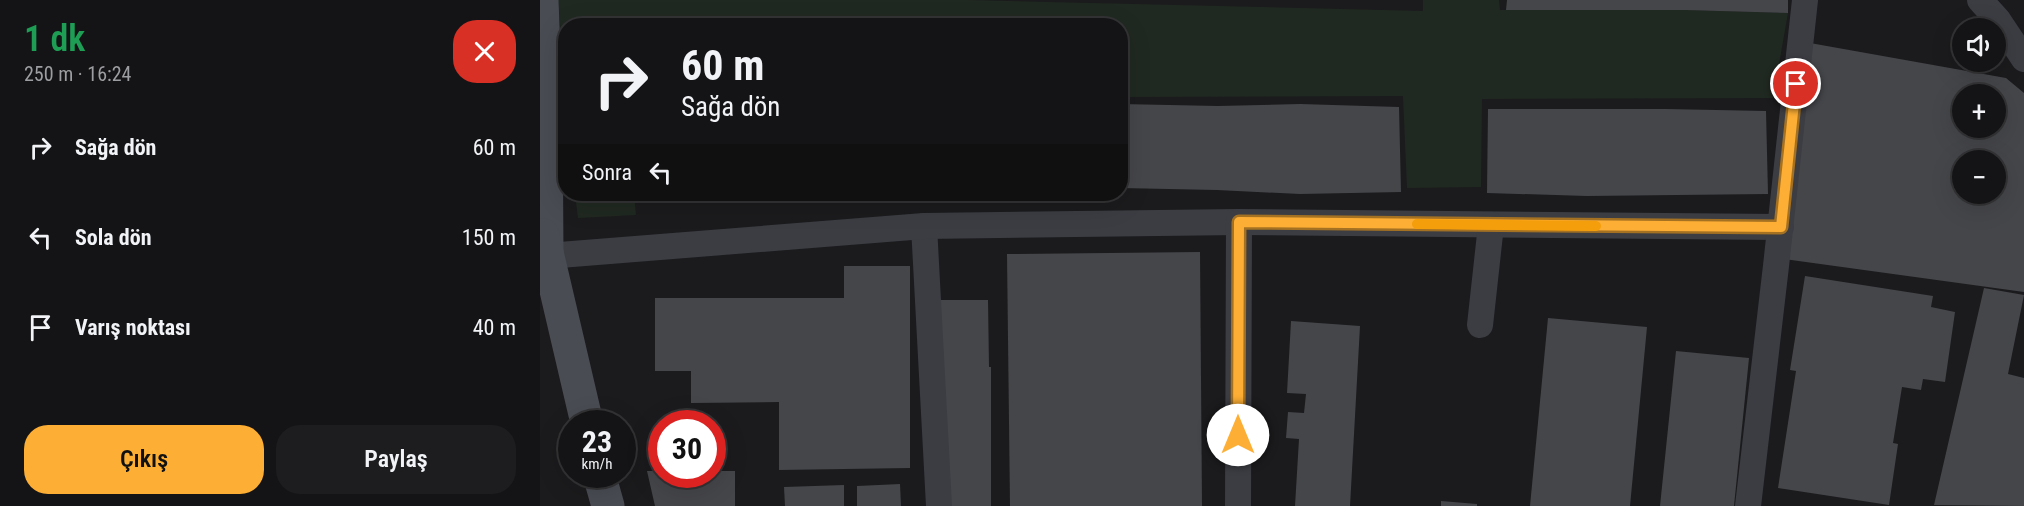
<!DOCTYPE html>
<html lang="tr">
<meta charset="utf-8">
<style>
:root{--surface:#141416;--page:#1d1d1f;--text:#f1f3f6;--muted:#9d9ea1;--line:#333335;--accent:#fdae34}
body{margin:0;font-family:"Roboto Condensed",sans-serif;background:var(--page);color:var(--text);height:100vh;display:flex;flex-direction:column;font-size:22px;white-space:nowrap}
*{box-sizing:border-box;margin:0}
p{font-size:20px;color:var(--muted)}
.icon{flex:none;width:33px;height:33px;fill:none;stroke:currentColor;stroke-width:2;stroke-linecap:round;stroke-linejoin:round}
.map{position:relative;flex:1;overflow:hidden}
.details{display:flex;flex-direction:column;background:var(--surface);width:540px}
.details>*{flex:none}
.banner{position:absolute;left:18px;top:18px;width:570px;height:183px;border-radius:24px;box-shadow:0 6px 24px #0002,0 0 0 2px var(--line);background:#141416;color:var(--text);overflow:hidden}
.buttons{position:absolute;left:1412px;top:18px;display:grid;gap:12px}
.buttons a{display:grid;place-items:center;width:54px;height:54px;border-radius:50%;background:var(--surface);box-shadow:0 6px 24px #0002,0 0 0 2px var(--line);font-size:30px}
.speed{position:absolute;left:18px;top:410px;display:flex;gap:12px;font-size:30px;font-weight:700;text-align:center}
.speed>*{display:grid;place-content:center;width:78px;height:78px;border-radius:50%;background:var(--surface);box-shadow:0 6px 24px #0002,0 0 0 2px var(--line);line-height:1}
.speed small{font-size:15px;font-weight:400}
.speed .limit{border:9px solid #d22;background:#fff;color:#111}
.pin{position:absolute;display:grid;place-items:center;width:51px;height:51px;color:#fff;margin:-26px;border:3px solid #fff;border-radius:50%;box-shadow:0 2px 6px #0007}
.me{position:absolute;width:66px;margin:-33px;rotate:0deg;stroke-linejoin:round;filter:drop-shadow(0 0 4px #0008)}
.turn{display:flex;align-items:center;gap:21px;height:126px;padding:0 24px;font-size:27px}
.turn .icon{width:78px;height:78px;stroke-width:2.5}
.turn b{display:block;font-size:42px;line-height:51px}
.then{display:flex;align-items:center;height:57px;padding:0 24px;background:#0003;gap:12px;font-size:22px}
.round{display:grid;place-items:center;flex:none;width:63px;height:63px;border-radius:24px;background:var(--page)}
.summary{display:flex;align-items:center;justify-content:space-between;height:102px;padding:0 24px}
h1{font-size:36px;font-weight:600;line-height:45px;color:#1e9e55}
.action{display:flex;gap:12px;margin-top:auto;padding:12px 24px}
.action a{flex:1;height:69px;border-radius:24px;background:var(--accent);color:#111;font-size:24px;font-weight:600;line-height:69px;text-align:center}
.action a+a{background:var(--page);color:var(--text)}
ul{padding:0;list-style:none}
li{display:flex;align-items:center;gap:18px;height:90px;padding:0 24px}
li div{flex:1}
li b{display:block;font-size:22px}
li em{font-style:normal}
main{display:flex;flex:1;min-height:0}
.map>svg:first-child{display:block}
.green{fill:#202921}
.building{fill:#45464a;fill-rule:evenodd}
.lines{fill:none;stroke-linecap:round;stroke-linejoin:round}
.street{stroke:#3b3d43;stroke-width:26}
.secondary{stroke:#494c53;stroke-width:33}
.route-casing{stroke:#a47122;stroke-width:15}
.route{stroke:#fdae34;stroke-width:10}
.slow{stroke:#f59e0b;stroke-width:10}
</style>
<main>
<section class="details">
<div class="summary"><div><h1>1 dk</h1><p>250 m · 16:24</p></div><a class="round" style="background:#d93025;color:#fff"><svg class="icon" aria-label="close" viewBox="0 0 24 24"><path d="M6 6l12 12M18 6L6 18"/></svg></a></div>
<ul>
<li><svg class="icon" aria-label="right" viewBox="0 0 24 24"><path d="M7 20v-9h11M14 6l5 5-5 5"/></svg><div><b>Sağa dön</b></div><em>60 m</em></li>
<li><svg class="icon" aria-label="left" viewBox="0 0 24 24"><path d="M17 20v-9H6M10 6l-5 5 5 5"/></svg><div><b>Sola dön</b></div><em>150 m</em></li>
<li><svg class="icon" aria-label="arrive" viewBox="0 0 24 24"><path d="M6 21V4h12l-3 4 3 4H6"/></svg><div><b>Varış noktası</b></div><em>40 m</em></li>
</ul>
<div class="action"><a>Çıkış</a><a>Paylaş</a></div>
</section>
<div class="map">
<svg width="1484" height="506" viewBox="0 0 1484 506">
<rect width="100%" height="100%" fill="#1b1b1d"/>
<g class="green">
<polygon points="18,0 428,0 883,11 883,0 959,0 960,10 1144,10 1248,13 1233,98 942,99 941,187 867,188 863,96 581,97 580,26 26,26 25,86"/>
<polygon points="35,194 94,194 96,215 38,218"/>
</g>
<g class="building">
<polygon points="967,0 1248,0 1248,13 1144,10 966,10"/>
<path d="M1270,43L1466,78L1484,93V292L1244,259ZM1422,94H1455V128H1422ZM1422,160H1455V194H1422Z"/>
<polygon points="580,104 678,106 760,104 859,107 861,192 760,194 677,190 580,188"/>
<polygon points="948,109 1126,109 1226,111 1228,194 1047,196 947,193"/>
<polygon points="660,252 662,506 470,506 467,254"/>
<polygon points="304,266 370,266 370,468 239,470 239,402 151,403 151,371 115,371 115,298 304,298"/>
<polygon points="1265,276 1393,296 1391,307 1415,312 1405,382 1383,379 1381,390 1362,387 1353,443 1358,444 1349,505 1238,488 1256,371 1250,370"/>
<polygon points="1444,288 1484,295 1468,374 1484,378 1484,506 1394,505"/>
<polygon points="399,300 448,300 449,367 451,367 451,506 409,506"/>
<polygon points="1008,318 1107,327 1090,506 990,506"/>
<polygon points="751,321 820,326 810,506 755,506 759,439 746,438 748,412 764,413 766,394 747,393"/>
<polygon points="1136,351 1209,358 1194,506 1120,506"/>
<polygon points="107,471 122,471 122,474 172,474 172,471 195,471 195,506 115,506"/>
<polygon points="360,484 361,506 317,506 317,486"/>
<polygon points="304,485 304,506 245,506 244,487"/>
<polygon points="901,501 937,504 937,506 901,506"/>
</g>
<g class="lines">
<g class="street">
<polyline points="1440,0 1458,20 1484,59"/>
<polyline points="384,226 399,506"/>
<polyline points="7,256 384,226 699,222 1241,227"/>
<polyline points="940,325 951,225"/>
<polyline points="698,506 699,222"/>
<polyline points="1208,506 1236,266 1265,0"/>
</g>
<g class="secondary">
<polyline points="2,0 6,99 7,256"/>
<polyline points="3,235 47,423"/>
<polyline points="59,474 68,506"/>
</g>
</g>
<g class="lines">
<defs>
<polyline id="route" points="698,435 699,222 1241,227 1256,84"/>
</defs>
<use href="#route" class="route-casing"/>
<use href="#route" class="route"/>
<polyline class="slow" points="877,224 1056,226"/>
</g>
</svg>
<div class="buttons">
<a><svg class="icon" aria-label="sound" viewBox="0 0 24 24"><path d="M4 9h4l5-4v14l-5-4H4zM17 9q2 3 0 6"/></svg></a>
<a>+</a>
<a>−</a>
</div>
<div class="speed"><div>23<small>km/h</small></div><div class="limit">30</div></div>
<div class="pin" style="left:1256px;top:84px;background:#d93025"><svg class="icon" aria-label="arrive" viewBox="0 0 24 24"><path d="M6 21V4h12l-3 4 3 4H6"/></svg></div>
<svg class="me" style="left:698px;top:435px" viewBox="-20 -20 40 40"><circle r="19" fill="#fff"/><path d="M0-13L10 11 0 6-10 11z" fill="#fdae34"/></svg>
<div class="banner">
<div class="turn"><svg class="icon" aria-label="right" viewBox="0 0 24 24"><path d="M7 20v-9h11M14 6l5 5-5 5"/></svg><div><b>60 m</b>Sağa dön</div></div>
<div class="then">Sonra<svg class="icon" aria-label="left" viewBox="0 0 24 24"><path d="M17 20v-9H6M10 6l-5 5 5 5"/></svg></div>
</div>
</div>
</main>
